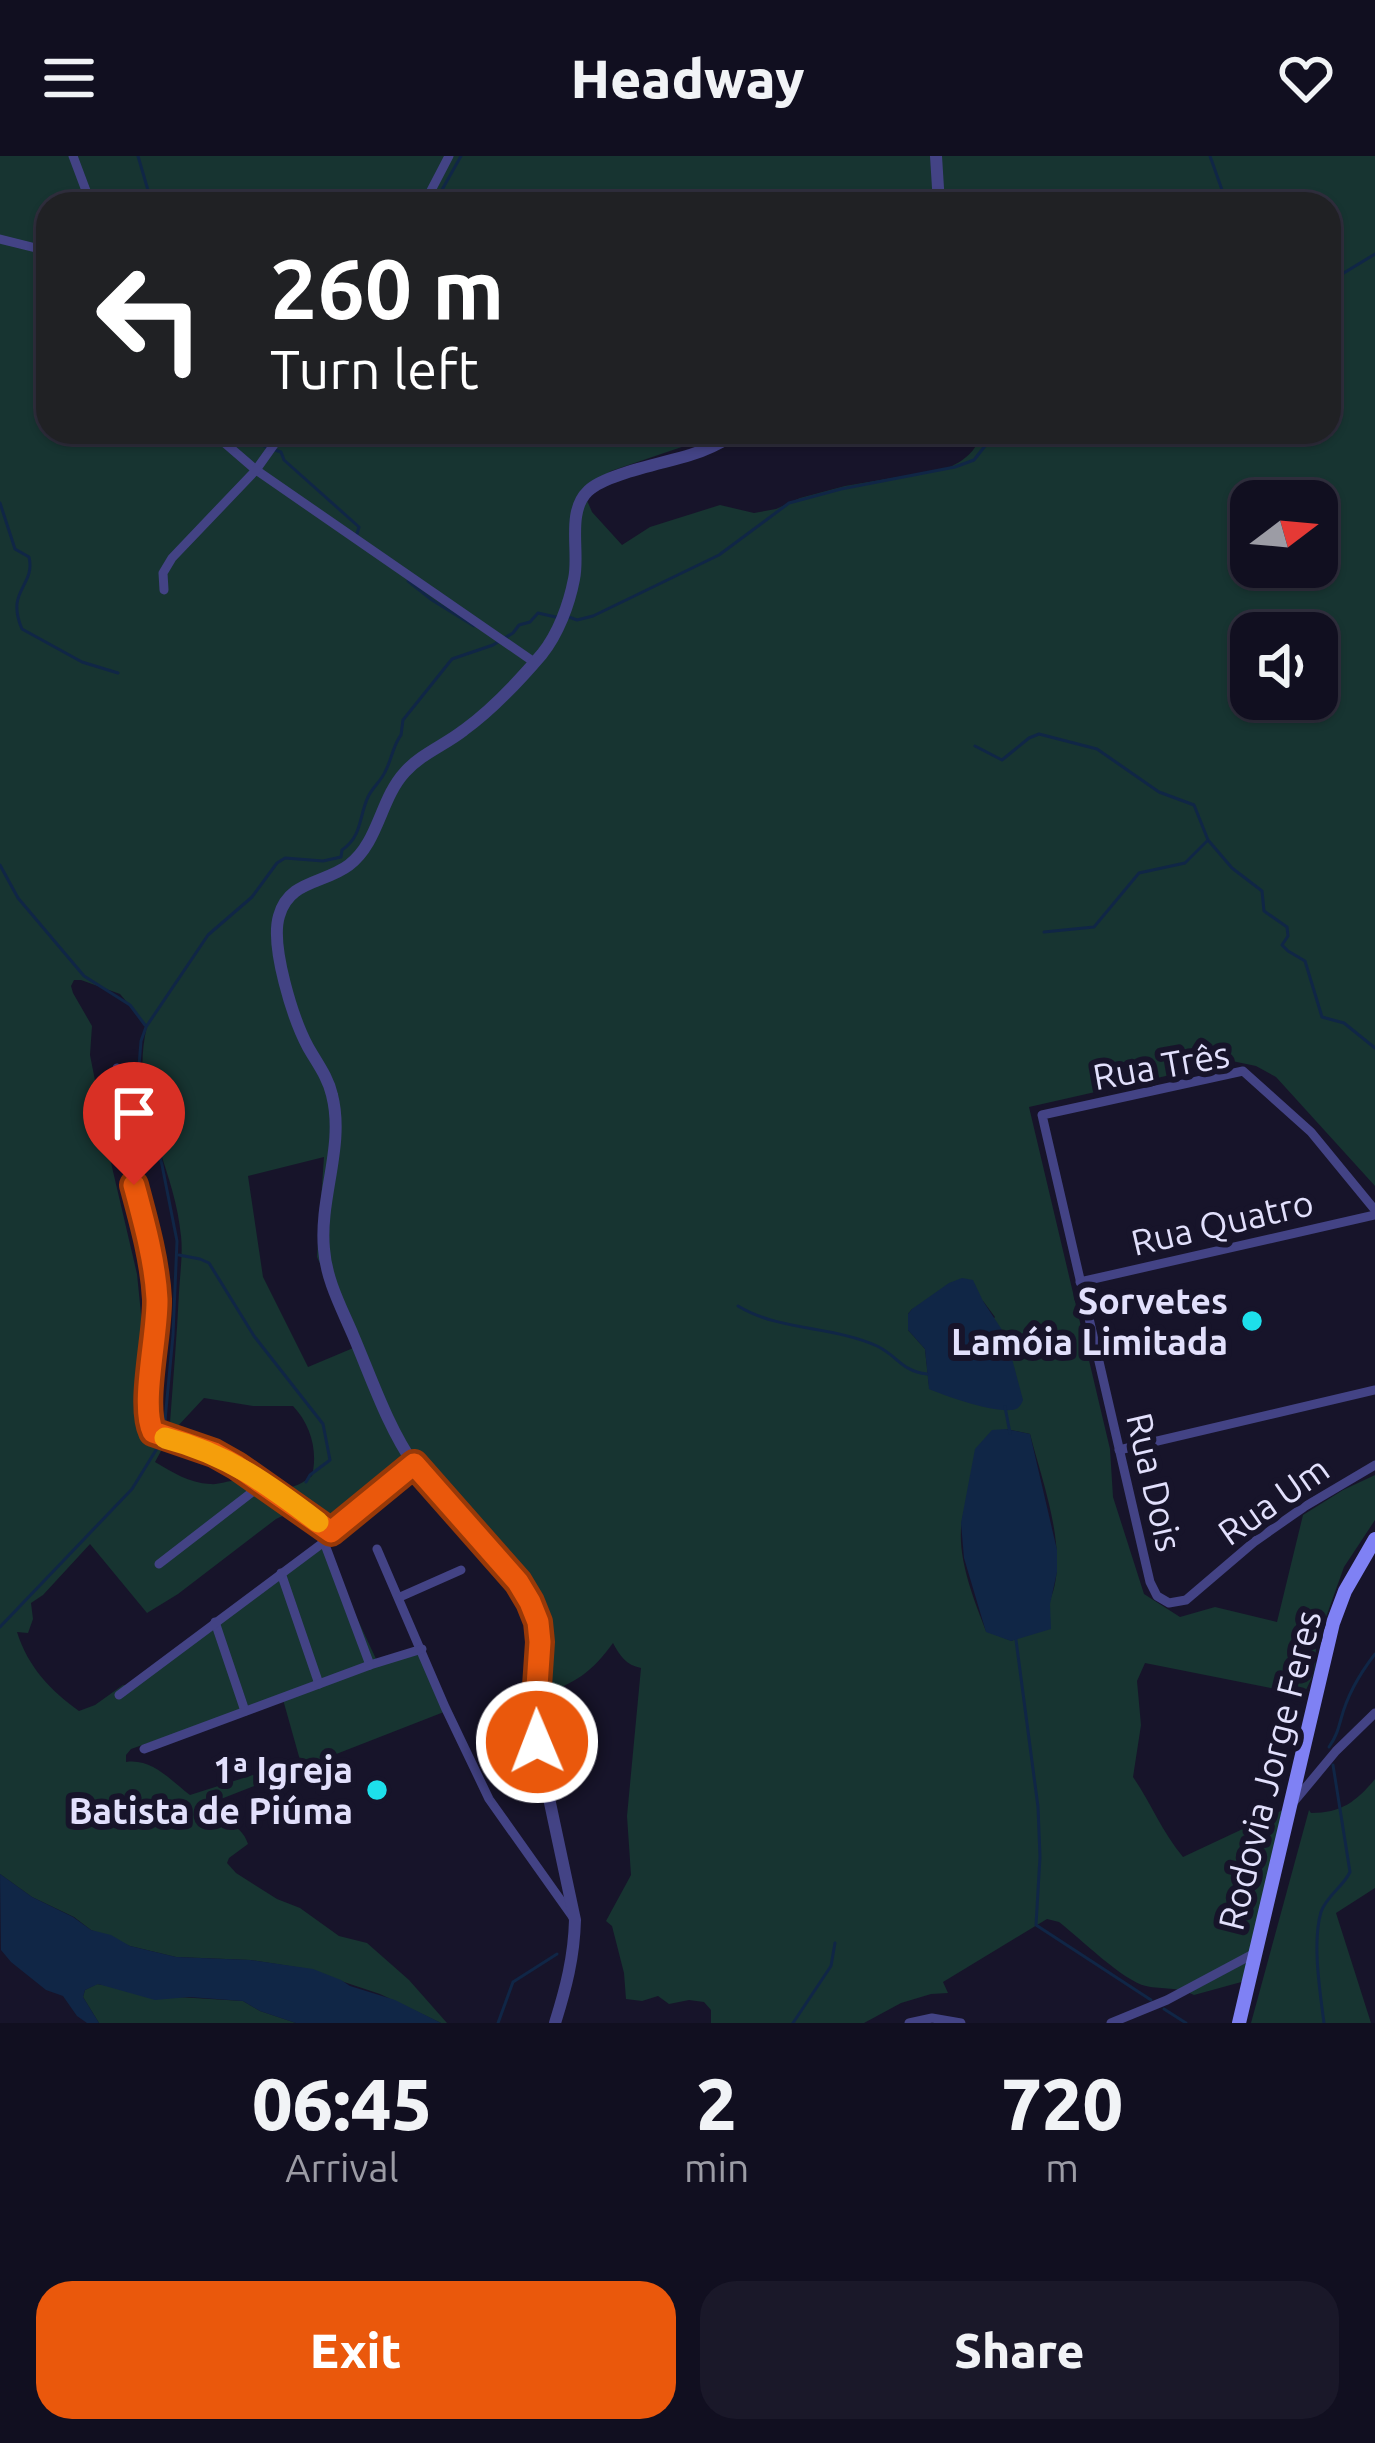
<!DOCTYPE html>
<meta charset="utf-8">
<style>
:root{--surface:#110f20;--page:#1a1829;--text:#f1f3f6;--muted:#9c9ca5;--line:#302f3e;--accent:#ea580c}
body{margin:0;font-family:Ubuntu,sans-serif;background:var(--page);color:var(--text);height:100vh;display:flex;flex-direction:column;font-size:45px;white-space:nowrap}
*{box-sizing:border-box;margin:0}
p{font-size:39px;color:var(--muted)}
.icon{flex:none;width:66px;height:66px;fill:none;stroke:currentColor;stroke-width:2;stroke-linecap:round;stroke-linejoin:round}
.map{position:relative;height:1867px;overflow:hidden}
.sheet{display:flex;flex-direction:column;background:var(--surface);flex:1}
.sheet>*{flex:none}
.hud{position:absolute;left:36px;top:36px;width:1305px;height:252px;border-radius:36px;box-shadow:0 3px 9px #0004,0 0 0 3px var(--line);background:#202124;color:#fff;overflow:hidden}
.needle{width:78px;rotate:74deg}
.controls{position:absolute;left:1230px;top:324px;display:grid;gap:24px}
.controls a{display:grid;place-items:center;width:108px;height:108px;border-radius:24px;background:var(--surface);box-shadow:0 3px 9px #0004,0 0 0 3px var(--line);font-size:60px}
.pin{position:absolute;display:grid;place-items:center;width:102px;height:102px;color:#fff;margin:-123px -51px;border-radius:50% 50% 50% 0;rotate:-45deg;box-shadow:0 0 12px #0007}
.pin .icon{rotate:45deg}
.me{position:absolute;width:132px;margin:-66px;rotate:359deg;stroke-linejoin:round;filter:drop-shadow(0 0 9px #0008)}
.turn{display:flex;align-items:center;gap:42px;height:252px;padding:0 36px;font-size:54px}
.turn .icon{width:156px;height:156px;stroke-width:2.5}
.turn b{display:block;font-size:84px;line-height:102px}
.eta{display:flex;justify-content:space-evenly;align-items:center;height:204px;text-align:center}
.eta b{font-size:72px;font-weight:800;line-height:84px}
.cta{display:flex;gap:24px;margin-top:auto;padding:24px 36px}
.cta a{flex:1;height:138px;border-radius:36px;background:var(--accent);color:#fff;font-size:48px;font-weight:800;line-height:138px;text-align:center}
.cta a+a{background:var(--page);color:var(--text)}
header{display:flex;justify-content:space-between;align-items:center;height:156px;padding:0 36px;background:var(--surface);font-size:54px;font-weight:800}
.map>svg:first-child{display:block}
.green{fill:#173431;fill-rule:evenodd}
.water{fill:#102646}
.lines{fill:none;stroke-linecap:round;stroke-linejoin:round}
.stream{stroke:#102646;stroke-width:3}
.minor{stroke:#434385;stroke-width:9}
.tertiary{stroke:#434385;stroke-width:12}
.secondary{stroke:#7f81f4;stroke-width:14}
.route-casing{stroke:#983908;stroke-width:30}
.route{stroke:#ea580c;stroke-width:21}
.slow{stroke:#f59e0b;stroke-width:21}
.poi-dot{fill:#1ddfeb;stroke:#17142a;stroke-width:4.5}
.labels{text-anchor:middle;dominant-baseline:central;stroke-width:12;stroke-linejoin:round;paint-order:stroke}
.street-label{font-size:36px;fill:#e2e0fc;stroke:#17142a}
.poi-label{font-size:36px;font-weight:bold;fill:#e2e0fc;stroke:#17142a;text-anchor:end}
</style>
<header><svg class="icon" aria-label="menu" viewBox="0 0 24 24"><path d="M4 6h16M4 12h16M4 18h16"/></svg>Headway<svg class="icon" aria-label="heart" viewBox="0 0 24 24"><path d="M12 20l-8-8c-3-5 5-10 8-4 3-6 11-1 8 4z"/></svg></header>
<div class="map">
<svg width="1375" height="1867" viewBox="0 0 1375 1867">
<rect width="100%" height="100%" fill="#17142a"/>
<g class="green">
<path d="M0,0H1375V1030L1276,921L1256,910L1232,905L1029,951L1110,1293L1113,1341L1144,1438L1180,1461L1215,1451L1277,1466L1303,1359L1343,1334L1375,1319V1364L1344,1411L1316,1489L1315,1515L1305,1536L1276,1533L1145,1507L1137,1525L1141,1569L1133,1621C1151,1647 1162,1676 1183,1701L1283,1654L1245,1825L1194,1839C1177,1830 1164,1834 1146,1830C1123,1825 1080,1782 1059,1766L1047,1763L943,1826L948,1837L931,1838L901,1847L864,1867H711V1854L704,1846L689,1844L669,1848L658,1840L642,1845L626,1843L624,1817L612,1770L606,1765L631,1719L627,1660L641,1512C626,1509 620,1500 613,1487C593,1515 574,1529 541,1538C544,1523 549,1506 549,1491C550,1428 461,1352 420,1309L329,1374C311,1362 297,1352 276,1363L178,1438L147,1457L90,1388L43,1439L31,1447L33,1463L28,1477L17,1476C28,1511 50,1534 79,1555L95,1549L123,1529L132,1530L324,1391L376,1503L426,1497L449,1554L198,1652C216,1664 241,1665 248,1688L229,1702L227,1707L236,1717L277,1743L300,1752L339,1780L367,1787L409,1824L447,1867H441L380,1838L302,1812L250,1804L176,1801L130,1790L91,1774L74,1761L32,1741L0,1718ZM48,48H1329V276H983C975,296 965,305 945,313L845,330L800,342L776,353L754,357L720,349L650,371L622,389L592,356L586,342L598,324L611,315L726,276H48ZM1251,345H1317V411H1251ZM1251,477H1317V543H1251ZM74,824H81L120,838L147,870C128,951 174,1004 181,1080C183,1098 180,1118 179,1136C177,1180 173,1224 170,1267L176,1272L204,1242L253,1250H293C311,1269 318,1295 312,1320C281,1343 271,1329 238,1325C228,1324 220,1329 210,1328C189,1327 172,1316 155,1306L166,1286L142,1280L145,1198L137,1118L112,1011L90,899L92,870L73,837L71,830ZM324,1001L317,1101L358,1190L308,1211L263,1121L248,1020ZM983,1145L995,1161L929,1230L925,1193L908,1174V1158L912,1153ZM1006,1273L1030,1278C1042,1325 1070,1398 1050,1444C1044,1459 1024,1473 1012,1485L986,1475C972,1439 952,1390 965,1352C975,1325 992,1299 1006,1273ZM282,1540L300,1604L190,1639C170,1624 152,1602 126,1606V1599L131,1593Z"/>
<path d="M1375,1623V1732L1336,1757L1371,1867H1251L1309,1654L1311,1657C1341,1657 1356,1646 1375,1623Z"/>
<polygon points="97,1828 178,1841 243,1845 260,1855 296,1867 99,1867 83,1841 85,1834"/>
</g>
<g class="water">
<path d="M962,1122L973,1124L983,1145L1006,1180L1023,1244C1022,1247 1020,1250 1018,1252C1004,1261 945,1240 929,1233L925,1193L908,1174V1158L912,1153L949,1127Z"/>
<polygon points="1006,1273 1030,1278 1057,1394 1057,1416 1050,1448 1051,1473 1011,1485 986,1476 964,1402 961,1367 975,1293 992,1274"/>
<polygon points="0,1718 32,1741 73,1761 91,1774 111,1779 130,1790 176,1801 250,1804 313,1813 341,1824 350,1830 395,1844 441,1867 296,1867 260,1855 243,1845 189,1841 155,1844 98,1828 85,1834 83,1841 99,1867 87,1867 77,1860 63,1840 46,1834 11,1806 1,1794"/>
</g>
<g class="lines">
<g class="stream">
<polyline points="138,0 152,48"/>
<polyline points="1210,0 1227,48"/>
<polyline points="434,48 461,0"/>
<polyline points="1329,126 1375,98"/>
<polyline points="236,276 266,291"/>
<polyline points="275,294 281,296 284,304 359,371 357,378"/>
<path d="M0,347L15,393L29,401C36,430 5,434 22,473L82,506L118,517"/>
<polyline points="408,425 432,444 474,470"/>
<polyline points="569,461 577,464 593,460 719,399 789,347 841,333 955,311 974,304 992,281 1005,276"/>
<polyline points="975,590 1002,604 1029,582 1039,578 1097,593 1159,636 1194,649 1208,684 1232,712 1262,735 1264,755 1287,771 1288,780 1282,789 1288,795 1305,805 1322,861 1344,867 1375,892"/>
<polyline points="0,709 18,742 84,820 130,849 145,869"/>
<polyline points="1044,776 1094,771 1139,717 1185,707 1207,685"/>
<polyline points="179,1099 200,1103 209,1107 254,1180 323,1268 330,1304 310,1319 306,1326"/>
<path d="M738,1150C779,1175 833,1170 877,1190C898,1200 901,1215 927,1218"/>
<polyline points="1005,1251 1010,1277"/>
<path d="M0,1471L132,1333L161,1286L164,1275L173,1179L177,1085L162,1009L138,922L141,885L146,871L208,779L252,741L277,707L285,702L323,705L341,701L342,694C362,681 359,660 368,641C372,632 381,625 385,616C392,603 393,589 401,579L403,564L452,503L493,489L513,477L519,469L530,466L538,457L560,462"/>
<polyline points="1016,1484 1038,1651 1040,1701 1036,1769 1151,1844"/>
<path d="M1329,1591C1336,1581 1338,1574 1341,1563C1347,1540 1361,1516 1375,1498"/>
<polyline points="1164,1853 1186,1867"/>
<polyline points="498,1867 513,1826 557,1798"/>
<polyline points="793,1867 831,1810 835,1787"/>
<path d="M1324,1867C1320,1836 1312,1786 1321,1756C1327,1739 1343,1731 1350,1716L1333,1609"/>
</g>
<g class="minor">
<polyline points="73,0 91,48"/>
<polyline points="424,48 449,0"/>
<polyline points="0,83 48,95"/>
<polyline points="212,276 256,314 534,506"/>
<polyline points="164,434 163,417 172,402 256,314 283,276"/>
<path d="M117,912C108,963 120,984 134,1031C142,1058 149,1086 154,1114C162,1160 153,1209 148,1255L150,1271L158,1280L214,1297L237,1309L331,1376"/>
<polyline points="1375,1054 1311,976 1243,915 1042,959 1150,1426 1157,1440 1169,1447 1186,1444 1254,1386 1304,1351 1375,1309"/>
<polyline points="1080,1126 1375,1059"/>
<polyline points="1119,1294 1375,1234"/>
<polyline points="324,1386 370,1509"/>
<polyline points="377,1393 445,1551 489,1643 572,1760"/>
<polyline points="159,1408 264,1327"/>
<polyline points="281,1417 319,1528"/>
<polyline points="400,1441 461,1414"/>
<polyline points="215,1466 245,1555"/>
<polyline points="119,1539 324,1386 331,1376 414,1308"/>
<polyline points="144,1593 370,1509 422,1493"/>
<polyline points="1292,1648 1336,1595 1375,1557"/>
<polyline points="909,1867 932,1862 961,1867"/>
<polyline points="1111,1867 1167,1844 1255,1797"/>
</g>
<g class="tertiary">
<polyline points="936,0 939,48"/>
<path d="M555,1867C566,1832 574,1801 575,1764L537,1586L535,1560L540,1486L538,1466L530,1446L518,1426C484,1388 446,1351 415,1310C388,1272 371,1221 353,1179C341,1151 326,1123 324,1093C319,1042 345,990 332,939C328,921 317,907 308,891C293,863 270,790 279,760C289,724 324,728 349,709C379,686 380,643 405,616C421,598 445,589 464,574C493,553 519,525 542,498C558,478 569,449 574,423C580,397 566,356 588,335C605,318 665,307 690,299C707,294 724,285 739,276"/>
</g>
<polyline class="secondary" points="1239,1867 1333,1467 1345,1435 1375,1383"/>
</g>
<g class="lines">
<defs>
<path id="route" d="M134,1029C144,1066 155,1105 157,1143C158,1178 140,1249 153,1276L214,1297L237,1310L331,1376L414,1308L518,1426L530,1446L538,1466L540,1486L535,1560L537,1586"/>
</defs>
<use href="#route" class="route-casing"/>
<use href="#route" class="route"/>
<path class="slow" d="M165,1282C227,1298 268,1328 318,1366"/>
</g>
<g class="poi-dot">
<circle cx="1252" cy="1165" r="12"/>
<circle cx="377" cy="1634" r="12"/>
</g>
<g class="labels">
<g class="street-label">
<text transform="translate(1161 909) rotate(-10)">Rua Três</text>
<text transform="translate(1222 1066) rotate(-13)">Rua Quatro</text>
<text transform="translate(1155 1326) rotate(77)">Rua Dois</text>
<text transform="translate(1273 1344) rotate(-35)">Rua Um</text>
<text transform="translate(1269 1614) rotate(-76)">Rodovia Jorge Feres</text>
</g>
<g class="poi-label">
<text x="1228" y="1144">Sorvetes<tspan x="1228" dy="41">Lamóia Limitada</tspan></text>
<text x="353" y="1613">1ª Igreja<tspan x="353" dy="41">Batista de Piúma</tspan></text>
</g>
</g>
</svg>
<div class="controls">
<a><svg class="needle" viewBox="-14 -14 28 28"><path d="M0-13l5 13h-10z" fill="#e53935"/><path d="M0 13l5-13h-10z" fill="#9c9ca5"/></svg></a>
<a><svg class="icon" aria-label="sound" viewBox="0 0 24 24"><path d="M4 9h4l5-4v14l-5-4H4zM17 9q2 3 0 6"/></svg></a>
</div>
<div class="pin" style="left:134px;top:1029px;background:#d93025"><svg class="icon" aria-label="arrive" viewBox="0 0 24 24"><path d="M6 21V4h12l-3 4 3 4H6"/></svg></div>
<svg class="me" style="left:537px;top:1586px" viewBox="-20 -20 40 40"><circle r="17" fill="#ea580c" stroke="#fff" stroke-width="3"/><path d="M0-11L8 9 0 5-8 9z" fill="#fff"/></svg>
<div class="hud">
<div class="turn"><svg class="icon" aria-label="left" viewBox="0 0 24 24"><path d="M17 20v-9H6M10 6l-5 5 5 5"/></svg><div><b>260 m</b>Turn left</div></div>
</div>
</div>
<section class="sheet">
<div class="eta">
<div><b>06:45</b><p>Arrival</p></div>
<div><b>2</b><p>min</p></div>
<div><b>720</b><p>m</p></div>
</div>
<div class="cta"><a>Exit</a><a>Share</a></div>
</section>
